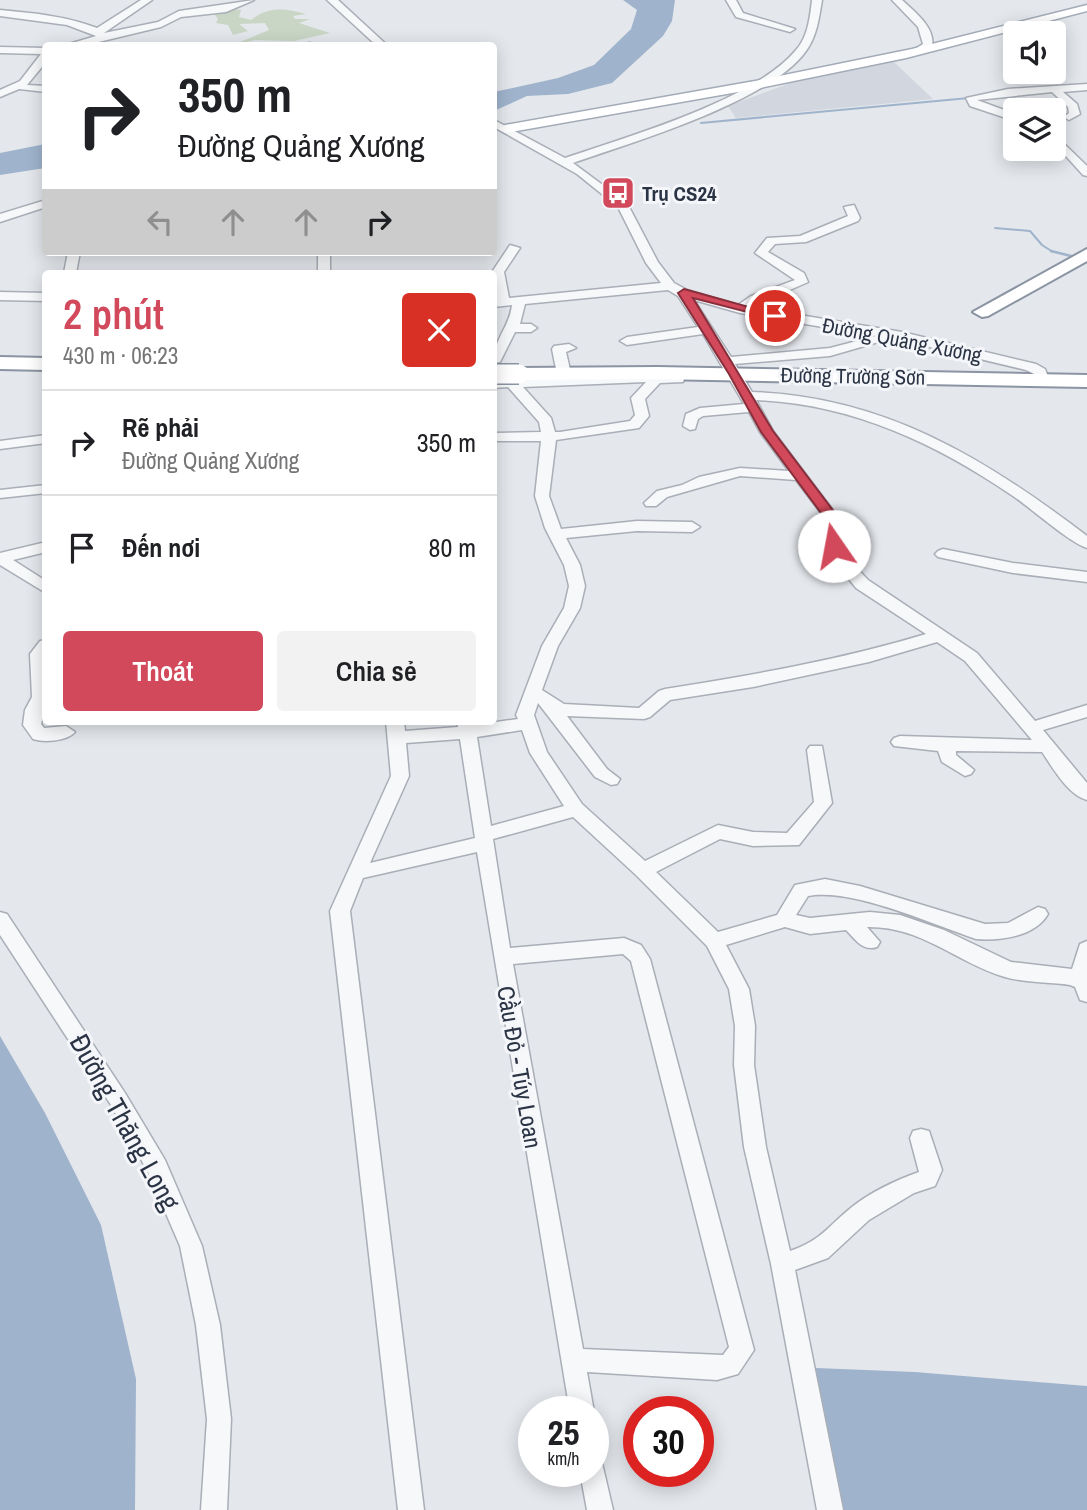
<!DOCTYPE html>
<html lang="vi">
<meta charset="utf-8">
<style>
:root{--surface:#fff;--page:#f2f2f2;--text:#202124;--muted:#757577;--line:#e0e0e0;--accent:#d1495b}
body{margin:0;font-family:"Archivo Narrow",sans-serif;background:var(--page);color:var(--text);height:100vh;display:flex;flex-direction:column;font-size:26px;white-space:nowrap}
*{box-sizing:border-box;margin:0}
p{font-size:23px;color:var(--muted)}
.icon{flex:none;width:38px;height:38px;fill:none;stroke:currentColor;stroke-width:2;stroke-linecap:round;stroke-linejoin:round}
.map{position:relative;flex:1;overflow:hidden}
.details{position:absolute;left:42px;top:270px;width:455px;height:455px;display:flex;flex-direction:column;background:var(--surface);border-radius:7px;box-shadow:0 4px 18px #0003}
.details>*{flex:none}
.guide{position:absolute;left:42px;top:42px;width:455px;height:214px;border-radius:7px;box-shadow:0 4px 18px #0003;background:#fff;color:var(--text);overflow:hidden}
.fabs{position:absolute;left:1003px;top:21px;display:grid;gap:14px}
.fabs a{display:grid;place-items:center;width:63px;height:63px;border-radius:7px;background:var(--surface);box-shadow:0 4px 18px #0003;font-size:35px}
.speed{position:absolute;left:518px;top:1396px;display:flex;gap:14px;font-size:35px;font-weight:700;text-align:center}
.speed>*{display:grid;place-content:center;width:91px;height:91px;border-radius:50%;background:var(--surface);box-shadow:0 4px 18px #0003;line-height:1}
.speed small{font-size:18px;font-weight:400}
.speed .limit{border:10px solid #d22;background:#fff;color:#111}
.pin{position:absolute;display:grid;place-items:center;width:60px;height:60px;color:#fff;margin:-30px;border:4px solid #fff;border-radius:50%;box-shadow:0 2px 7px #0007}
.me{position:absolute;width:77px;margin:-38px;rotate:348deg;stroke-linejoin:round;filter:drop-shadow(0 0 5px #0008)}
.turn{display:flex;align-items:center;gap:24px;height:147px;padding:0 21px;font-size:32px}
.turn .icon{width:91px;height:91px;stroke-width:2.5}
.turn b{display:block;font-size:49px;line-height:60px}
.lanes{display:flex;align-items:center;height:66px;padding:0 21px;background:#0003;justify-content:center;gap:35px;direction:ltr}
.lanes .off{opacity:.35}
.round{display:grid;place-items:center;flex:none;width:74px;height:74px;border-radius:7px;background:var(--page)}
.headline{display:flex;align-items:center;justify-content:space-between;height:119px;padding:0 21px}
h1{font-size:42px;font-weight:600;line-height:52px;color:var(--accent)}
.cta{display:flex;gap:14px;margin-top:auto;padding:14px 21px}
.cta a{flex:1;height:80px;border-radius:7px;background:var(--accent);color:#fff;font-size:28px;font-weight:600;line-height:80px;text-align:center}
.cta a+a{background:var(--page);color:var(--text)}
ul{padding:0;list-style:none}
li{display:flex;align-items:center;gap:21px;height:105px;padding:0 21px;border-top:2px solid var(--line)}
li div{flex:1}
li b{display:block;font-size:26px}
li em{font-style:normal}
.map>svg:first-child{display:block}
.built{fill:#d2d6de}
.green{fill:#c9d6c5}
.water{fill:#9fb4cc}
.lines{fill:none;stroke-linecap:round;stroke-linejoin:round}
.stream-far1{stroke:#9fb4cc;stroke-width:2}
.stream{stroke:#9fb4cc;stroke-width:2.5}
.minor-casing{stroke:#a9aeb7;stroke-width:3}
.major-casing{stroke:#a3abb8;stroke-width:3}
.highway-casing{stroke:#8b94a3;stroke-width:4}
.minor{fill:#f7f8fa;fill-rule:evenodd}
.major{fill:#fff;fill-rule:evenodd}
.highway{fill:#fff;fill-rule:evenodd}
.highway-bridge-casing{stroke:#8b94a3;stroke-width:22;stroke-linecap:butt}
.highway-bridge{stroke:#fff;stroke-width:19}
.route{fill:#d1495b;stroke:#882f3b;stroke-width:2}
.labels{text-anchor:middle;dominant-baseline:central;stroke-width:6;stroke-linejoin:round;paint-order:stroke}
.far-poi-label{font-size:21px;font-weight:bold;fill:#2b3445;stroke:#f4f6f9;text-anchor:start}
.far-street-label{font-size:21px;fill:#2b3445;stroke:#f4f6f9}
.street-label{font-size:24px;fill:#2b3445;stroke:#f4f6f9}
.near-street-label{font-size:28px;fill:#2b3445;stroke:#f4f6f9}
</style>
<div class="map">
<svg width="1087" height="1510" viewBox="0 0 1087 1510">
<rect width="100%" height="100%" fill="#e4e7ec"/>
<polygon class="built" points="893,61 933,99 736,118 728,106 804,78"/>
<path class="green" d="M233,9L241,10L239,17L251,20C268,6 285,8 306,14L293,16L295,19H310L299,23L330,33L294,41L255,40L233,45L269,30L265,23L239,24L248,31L233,35L228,25L216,23L218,19L215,15Z"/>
<g class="water">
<polygon points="623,0 675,0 672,21 663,36 612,83 568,94 527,96 494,111 494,92 558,78 594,65 631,29 637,10"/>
<polygon points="45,144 45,168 0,175 0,153"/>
<polygon points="0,1036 45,1113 101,1225 136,1379 135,1510 0,1510"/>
<polygon points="816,1368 915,1372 1087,1386 1087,1510 844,1510 813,1372"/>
</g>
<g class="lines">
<g class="stream-far1">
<polyline points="701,123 969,98"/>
<polyline points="995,228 1030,231 1042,245 1053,252"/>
</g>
<polyline class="stream" points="1051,251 1075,257"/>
<defs>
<g id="minor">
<path d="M141,0H152L104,33L158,22L179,11L254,0L226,12L181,17L161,27L82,46H62L96,36L67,25L0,16V10C33,13 66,16 97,28Z"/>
<polygon points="327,0 338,0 388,46 377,46"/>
<polygon points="726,0 736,0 743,13 795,29 790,32 736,17"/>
<path d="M812,0H822C819,18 817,36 806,51C770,102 633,142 573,163L627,203L658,262L674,283L687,290L738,305L751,296L795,280L755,253L767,238L800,236L848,216L844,207L854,205L860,218L858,221L806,242L775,244L768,252L804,273L808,282L751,307L902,332L1036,364L1045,369L1050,381L1043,385L1038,384L1034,374L1026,370L892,338L830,356L735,364L752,392C883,396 985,458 1087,536V548C1070,543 1031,508 1013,496C935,443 852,404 756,400L773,431L835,513L842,546L849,560L868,580L977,653L1035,721L1087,705V717L1043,730L1087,783V800C1068,795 1053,768 1042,752L956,751V755L974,770L971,774L965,776L942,762L938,751L894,746L891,742L894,738L900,736L1032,740L965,661L937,642L869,662L753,687L670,700L650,717L644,719L567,716L607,769L620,779L617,784L611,785L595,777L538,703L534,715L547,752L582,804L645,861L718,825L753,832L787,833L814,802L807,750L810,746H822L832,803L799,845L753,846L720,839L656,872L718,932L777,915L795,885L825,879L860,886L985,924L1008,923L1038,907L1045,909L1048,914C1035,937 999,941 976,939C931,924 853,888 808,896L796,915L810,918L870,912L900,915L944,930L1011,962L1072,969L1080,944L1087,941V1002L1080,1000L1075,987L1070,985C1049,982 1025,983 1005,977C957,963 922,926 867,927L880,942L877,947C863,952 855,939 846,930L810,934L785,927L726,945L749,989L755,1026L754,1065L766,1147L790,1251C822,1240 827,1227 852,1207C871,1192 896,1180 919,1172L910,1138L913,1131L921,1129L929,1131L942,1170L935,1186L914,1193L869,1220L828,1258L795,1270L843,1510H817L771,1264L744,1147L734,1065L735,1026L729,989L707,946L636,875L573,817L493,839L510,948L624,938L641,945L650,959L754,1350L738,1374L717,1380L587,1372L594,1412L593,1414L570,1412L477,852L363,878L350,911L424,1510H398L330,911L391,776L386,721H404L405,731L458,727L457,721H475V725L518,719L516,715L542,646L564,608L569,586L564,565L545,528L535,496L541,441H494V433L541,432L539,422L508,387L494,388V380L562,378L557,374L552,349L554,346L569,344L576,348L566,352L571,374L566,377L658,373L672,375L674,370L679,369L686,373L683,382L660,383L645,399L649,416L639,428L556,440L549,496L561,529L637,521L692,522L700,527L692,532L637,531L566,538L580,565L585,586L580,608L558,646L542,690L564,704L639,708L659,691L665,689C753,675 840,660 926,634L856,588L838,565L826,546L821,513L796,480L740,476L667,497L656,506H646L644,503L657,491L682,485L699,477L740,468L789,471L760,432L749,412L703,416L698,419L695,429L690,430L683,426L686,414L700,408L744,404L703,334L627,345L620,341L627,337L698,327L678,296L668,290L525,304L520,324H531L537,328L531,332H515L500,362L494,363C494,337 509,329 512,305L494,307V299H496L492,272L510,245L520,248L504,272L509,298L661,283L646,263L618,207L577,174L494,127V120L565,158C627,137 755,100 796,50C808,37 810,17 812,0ZM694,300L740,313L876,336L830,348L731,357ZM646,382L631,398L635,415L630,421L560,432H555L551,418L523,387ZM522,730L530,753L564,806L491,826L477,737ZM460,739L475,838L370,863L409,776L406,743ZM623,954L631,961L729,1347L723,1355L583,1349L513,964Z"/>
<path d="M892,0H902C915,12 936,28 932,47L923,53H915V49L923,44L918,27Z"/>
<polygon points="309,43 315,44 316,46 304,46"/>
<polygon points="0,47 46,48 46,62 27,85 46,86 46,92 19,89 0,97 0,90 20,81 41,54 0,53"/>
<polygon points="1087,84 1087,90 1063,92 1077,104 1080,114 1069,120 1064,117 1069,113 1068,107 1052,92 977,100 1015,114 1015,121 970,106 966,98 1008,89"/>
<polygon points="1054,134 1087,166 1087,176 1083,175 1054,143"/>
<polygon points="46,200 46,207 0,222 0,214"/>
<polygon points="68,252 80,252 76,273 64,273"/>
<rect x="318" y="252" width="12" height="21"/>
<polygon points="0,292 46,293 46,301 0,300"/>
<polygon points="46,435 46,443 0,449 0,441"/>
<polygon points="46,485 46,493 0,498 0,490"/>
<polygon points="46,542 46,552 13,560 46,581 46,593 0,565 0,553"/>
<polygon points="943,549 1013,563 1087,572 1087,582 1013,573 938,557 935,554 938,551"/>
<path d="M46,640V703L41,724L44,728L66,726L75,732C67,741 44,743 33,739L23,725L25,710L32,697L30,654L40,641Z"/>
<polygon points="0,912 7,914 125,1093 165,1160 202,1246 220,1325 231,1419 227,1510 201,1510 207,1419 196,1325 180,1246 148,1172 111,1105 0,935"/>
<polygon points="593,1460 602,1463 613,1510 587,1510 580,1472 593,1472"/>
</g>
<polygon id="major" points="1087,5 1087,11 906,58 755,89 505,133 498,129 505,125 755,81 912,49"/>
<g id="highway">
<polygon points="1087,249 1087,261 988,316 982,317 973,312"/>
<polygon points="0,357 46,358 46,370 0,369"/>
<polygon points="657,367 1087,375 1087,387 657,379 519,380 510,374 519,368"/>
</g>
</defs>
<use href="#minor" class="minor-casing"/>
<use href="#major" class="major-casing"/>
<use href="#highway" class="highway-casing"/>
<use href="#minor" class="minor"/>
<use href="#major" class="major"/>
<use href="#highway" class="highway"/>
<defs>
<polyline id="highway-bridge" points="494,374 519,374"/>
</defs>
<use href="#highway-bridge" class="highway-bridge-casing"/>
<use href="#highway-bridge" class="highway-bridge"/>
</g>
<polygon class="route" points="684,289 781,316 775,319 693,298 773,431 835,513 841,546 839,549 834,550 827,546 821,513 761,432 729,374 678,293"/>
<defs>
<symbol id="bus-square" viewBox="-11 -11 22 22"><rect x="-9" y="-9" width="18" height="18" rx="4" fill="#d1495b" stroke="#f4f6f9"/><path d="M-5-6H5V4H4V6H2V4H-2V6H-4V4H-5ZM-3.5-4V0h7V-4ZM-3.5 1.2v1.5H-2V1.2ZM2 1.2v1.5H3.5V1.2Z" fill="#fff"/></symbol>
</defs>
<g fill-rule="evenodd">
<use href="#bus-square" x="599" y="174" width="38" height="38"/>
</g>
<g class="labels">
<g class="far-poi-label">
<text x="642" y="193">Trụ CS24</text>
</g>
<g class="far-street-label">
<text transform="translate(902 340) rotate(11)">Đường Quảng Xương</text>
<text transform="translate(853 376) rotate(1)">Đường Trường Sơn</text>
</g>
<g class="street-label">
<text transform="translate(520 1067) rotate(80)">Cầu Đỏ - Túy Loan</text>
</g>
<g class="near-street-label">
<text transform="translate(125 1122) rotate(61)">Đường Thăng Long</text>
</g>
</g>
</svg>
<div class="fabs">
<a><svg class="icon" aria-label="sound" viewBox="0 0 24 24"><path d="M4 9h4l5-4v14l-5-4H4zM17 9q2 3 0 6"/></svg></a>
<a><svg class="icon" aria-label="layers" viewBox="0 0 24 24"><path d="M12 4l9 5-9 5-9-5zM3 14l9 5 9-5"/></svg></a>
</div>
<div class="speed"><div>25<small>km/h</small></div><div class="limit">30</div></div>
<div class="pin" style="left:775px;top:316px;background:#d93025"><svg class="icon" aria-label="arrive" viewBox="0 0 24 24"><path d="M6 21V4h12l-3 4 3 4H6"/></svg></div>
<svg class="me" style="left:834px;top:546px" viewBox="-20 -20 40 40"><circle r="19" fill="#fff"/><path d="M0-13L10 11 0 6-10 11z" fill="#d1495b"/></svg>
<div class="guide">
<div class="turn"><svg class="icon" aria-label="right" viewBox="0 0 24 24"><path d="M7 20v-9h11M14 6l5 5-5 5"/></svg><div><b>350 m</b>Đường Quảng Xương</div></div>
<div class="lanes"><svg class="icon off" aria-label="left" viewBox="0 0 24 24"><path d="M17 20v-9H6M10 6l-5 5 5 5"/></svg><svg class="icon off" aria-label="ahead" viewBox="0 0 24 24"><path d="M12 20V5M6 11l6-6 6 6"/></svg><svg class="icon off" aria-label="ahead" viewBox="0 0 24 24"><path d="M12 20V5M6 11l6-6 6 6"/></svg><svg class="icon" aria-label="right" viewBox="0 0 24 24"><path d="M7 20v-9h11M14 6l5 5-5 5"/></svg></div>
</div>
<section class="details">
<div class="headline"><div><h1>2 phút</h1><p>430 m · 06:23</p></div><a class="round" style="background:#d93025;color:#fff"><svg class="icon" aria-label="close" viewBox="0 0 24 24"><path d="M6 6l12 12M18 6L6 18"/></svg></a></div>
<ul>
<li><svg class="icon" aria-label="right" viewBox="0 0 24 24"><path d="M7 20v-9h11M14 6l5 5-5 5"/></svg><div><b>Rẽ phải</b><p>Đường Quảng Xương</p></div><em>350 m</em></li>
<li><svg class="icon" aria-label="arrive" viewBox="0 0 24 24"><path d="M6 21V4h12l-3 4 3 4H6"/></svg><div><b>Đến nơi</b></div><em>80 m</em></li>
</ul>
<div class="cta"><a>Thoát</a><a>Chia sẻ</a></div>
</section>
</div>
